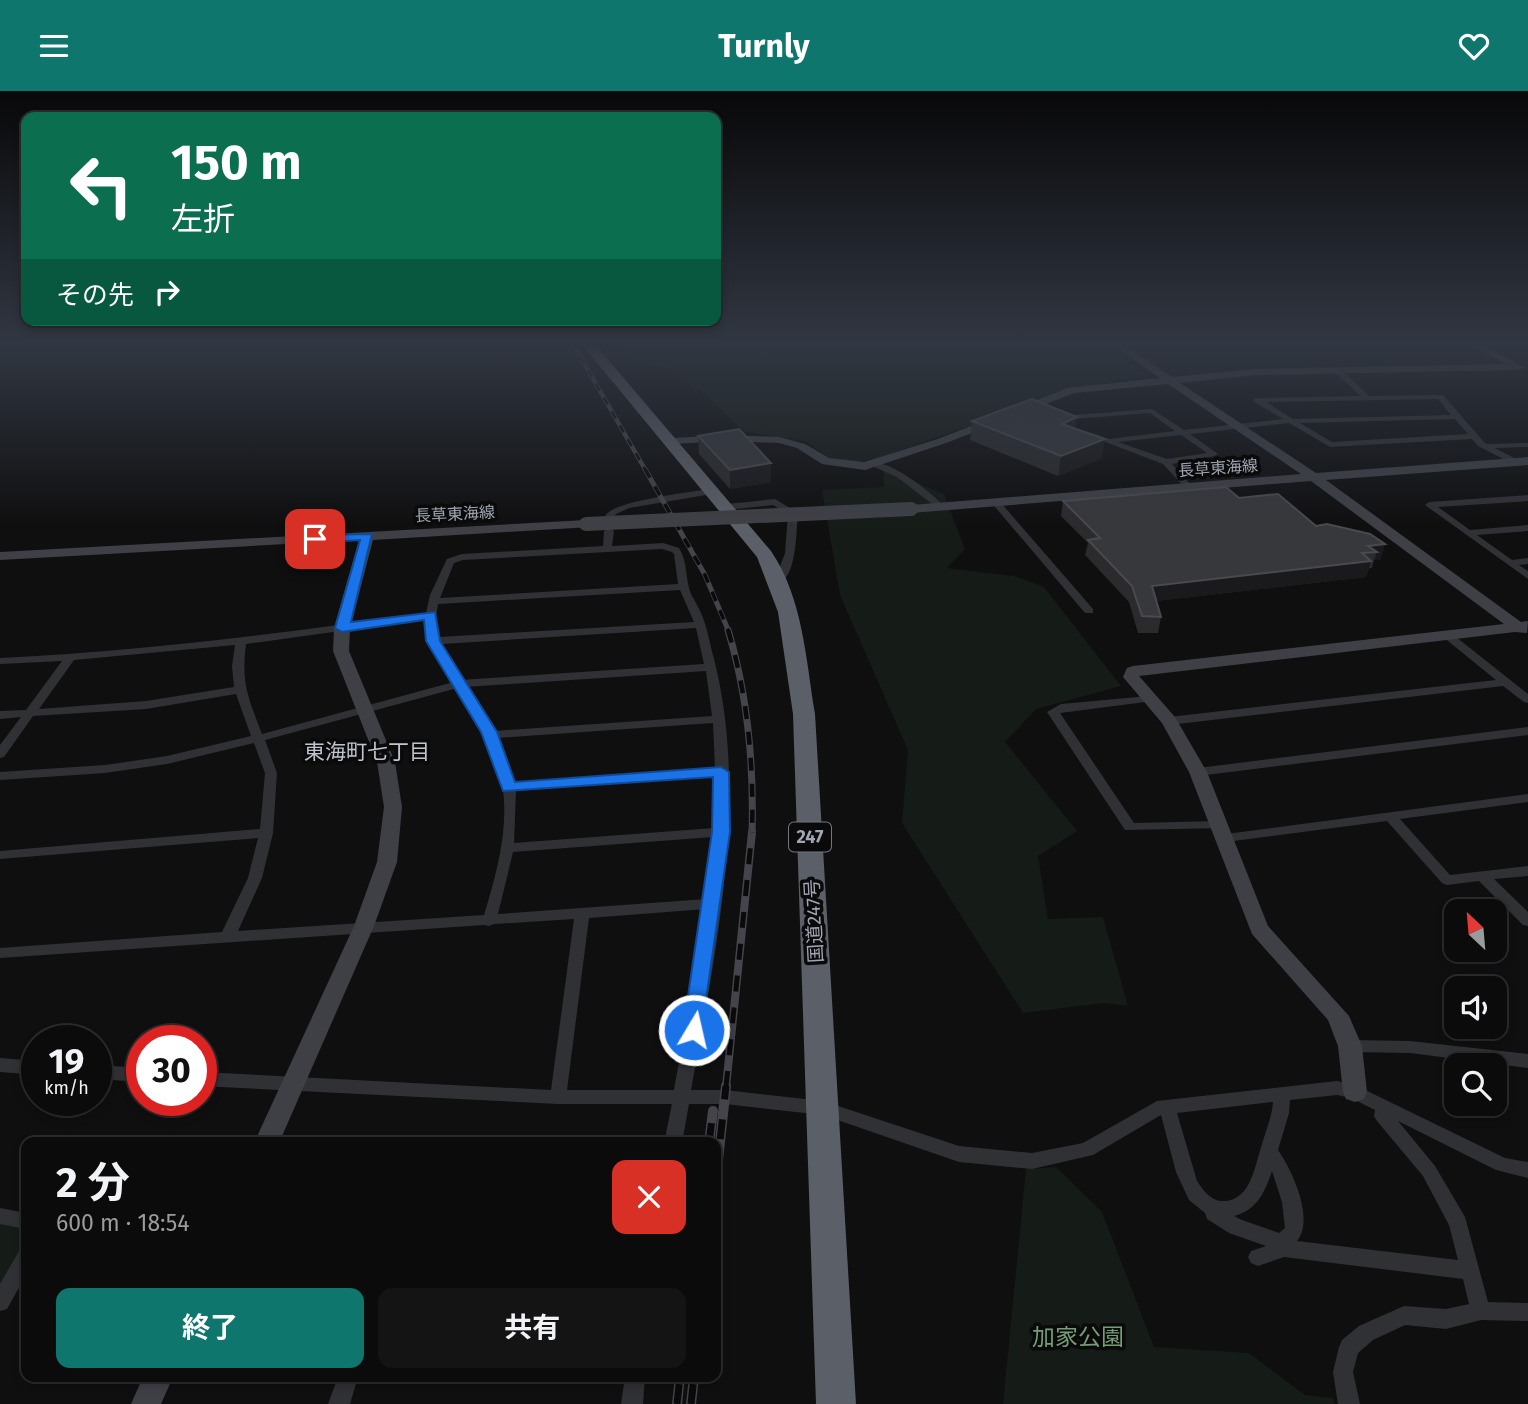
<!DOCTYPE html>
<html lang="ja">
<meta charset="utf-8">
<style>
:root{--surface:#0b0b0c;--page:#141415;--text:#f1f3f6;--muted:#9a9b9d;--line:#2b2b2d;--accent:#0f766e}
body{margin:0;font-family:"Fira Sans","Noto Sans JP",sans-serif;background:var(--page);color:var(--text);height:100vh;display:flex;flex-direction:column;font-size:26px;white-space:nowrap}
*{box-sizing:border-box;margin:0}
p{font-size:23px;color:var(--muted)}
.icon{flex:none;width:38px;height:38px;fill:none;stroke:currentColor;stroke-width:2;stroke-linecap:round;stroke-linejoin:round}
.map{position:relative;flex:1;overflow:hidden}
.drawer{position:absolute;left:21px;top:1046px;width:700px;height:245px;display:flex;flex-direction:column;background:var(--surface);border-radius:14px;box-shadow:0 4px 10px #0003,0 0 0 2px var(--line)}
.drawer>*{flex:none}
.guide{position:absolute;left:21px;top:21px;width:700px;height:214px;border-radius:14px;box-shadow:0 4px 10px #0003,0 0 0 2px var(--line);background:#0b6e4f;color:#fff;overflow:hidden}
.needle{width:46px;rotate:334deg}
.tools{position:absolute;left:1444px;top:808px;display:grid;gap:14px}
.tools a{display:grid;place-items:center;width:63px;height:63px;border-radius:14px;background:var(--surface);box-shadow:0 4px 10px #0003,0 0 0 2px var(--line);font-size:35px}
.speed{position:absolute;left:21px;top:934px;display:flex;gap:14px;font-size:35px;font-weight:700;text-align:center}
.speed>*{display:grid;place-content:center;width:91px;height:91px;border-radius:50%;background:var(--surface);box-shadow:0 4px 10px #0003,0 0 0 2px var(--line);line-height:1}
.speed small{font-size:18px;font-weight:400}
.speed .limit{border:10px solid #d22;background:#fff;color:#111}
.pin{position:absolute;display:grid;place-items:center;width:60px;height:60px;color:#fff;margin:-30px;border-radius:14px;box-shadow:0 4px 10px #0006}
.me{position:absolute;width:77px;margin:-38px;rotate:9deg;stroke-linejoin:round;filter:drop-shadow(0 0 5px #0008)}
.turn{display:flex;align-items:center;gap:24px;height:147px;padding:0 35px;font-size:32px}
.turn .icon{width:91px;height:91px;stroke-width:2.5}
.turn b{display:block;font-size:49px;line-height:60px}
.then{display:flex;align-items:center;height:66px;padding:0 35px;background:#0003;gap:14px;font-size:26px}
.round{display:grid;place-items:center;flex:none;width:74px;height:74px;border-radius:14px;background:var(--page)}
.headline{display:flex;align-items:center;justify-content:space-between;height:119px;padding:0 35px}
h1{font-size:42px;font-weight:700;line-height:52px}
.cta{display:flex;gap:14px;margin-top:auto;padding:14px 35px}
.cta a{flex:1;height:80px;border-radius:14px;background:var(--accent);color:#fff;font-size:28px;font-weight:700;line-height:80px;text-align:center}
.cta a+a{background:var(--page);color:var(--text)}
header{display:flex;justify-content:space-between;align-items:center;height:91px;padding:0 35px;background:var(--accent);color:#fff;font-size:32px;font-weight:700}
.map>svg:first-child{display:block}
.green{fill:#151b16}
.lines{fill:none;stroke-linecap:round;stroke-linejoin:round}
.street{fill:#303135;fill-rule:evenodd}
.secondary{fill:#3e4046;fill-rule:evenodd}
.highway{fill:#5b5f67;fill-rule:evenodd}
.rail-far4-casing{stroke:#43454b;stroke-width:4.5}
.rail-far3-casing{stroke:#43454b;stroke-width:5}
.rail-far2-casing{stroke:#43454b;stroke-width:7}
.rail-far1-casing{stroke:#43454b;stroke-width:8}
.rail-casing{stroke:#43454b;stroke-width:10}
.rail-far4{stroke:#0a0a0b;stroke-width:2.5;stroke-dasharray:8;stroke-linecap:butt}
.rail-far3{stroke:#0a0a0b;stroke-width:3.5;stroke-dasharray:10;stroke-linecap:butt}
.rail-far2{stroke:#0a0a0b;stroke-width:4.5;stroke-dasharray:13;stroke-linecap:butt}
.rail-far1{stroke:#0a0a0b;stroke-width:5;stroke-dasharray:16;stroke-linecap:butt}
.rail{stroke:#0a0a0b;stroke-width:7;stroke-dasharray:20;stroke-linecap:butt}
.secondary-bridge{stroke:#3e4046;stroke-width:14}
.wall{fill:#2b2b2e}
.shaded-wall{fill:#1a1a1c}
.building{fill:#37383c;stroke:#484a4f;stroke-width:2}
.route{fill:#1a73e8;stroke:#114b97;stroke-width:2}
.labels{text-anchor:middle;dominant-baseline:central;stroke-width:7;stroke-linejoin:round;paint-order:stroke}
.far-street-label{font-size:16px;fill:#9fa6b2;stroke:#0a0a0b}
.shield{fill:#0a0a0b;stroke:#727780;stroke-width:2}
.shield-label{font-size:18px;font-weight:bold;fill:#9fa6b2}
.street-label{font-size:19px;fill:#9fa6b2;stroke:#0a0a0b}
.neighbourhood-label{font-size:21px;fill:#c0c4ce;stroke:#0a0a0b}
.near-park-label{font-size:23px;fill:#749f75;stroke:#0a0a0b}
</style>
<header><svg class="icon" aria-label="menu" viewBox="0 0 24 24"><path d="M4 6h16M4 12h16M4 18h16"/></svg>Turnly<svg class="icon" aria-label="heart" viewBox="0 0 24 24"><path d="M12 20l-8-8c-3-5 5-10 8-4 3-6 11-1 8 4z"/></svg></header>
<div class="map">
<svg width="1528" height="1313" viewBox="0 0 1528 1313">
<rect width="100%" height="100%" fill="#0f0f10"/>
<g class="green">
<polygon points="625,251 1101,251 1145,283 1072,299 884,365 864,370 843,370 827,366 806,350 744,341 700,299 694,298 676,277 631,271"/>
<polygon points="884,379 944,403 965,458 947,477 1014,485 1044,496 1121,595 1036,618 1005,651 1077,740 1038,765 1048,828 1103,826 1128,915 1104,912 1023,922 902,732 908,659 840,504 822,399 884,396"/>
<polygon points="1056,1076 1102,1121 1154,1256 1249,1262 1305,1304 1333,1307 1335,1313 1003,1313 1026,1078"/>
<polygon points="0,1128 26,1130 26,1154 0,1195"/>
</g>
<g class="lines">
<g class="street">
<polygon points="1140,251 1150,251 1123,259 1120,257"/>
<polygon points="1321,251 1432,251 1429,253 1324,253"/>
<path d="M1334,277H1340L1369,305L1443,304L1484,351L1487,353L1528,352V356L1495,357L1518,369V373L1515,374L1478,355L1472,348L1330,356L1289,332L1190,343L1218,363L1214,365L1172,373L1194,397L1190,400L1187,399L1163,373L1087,344L1091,342L1109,348L1175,340L1150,322L1061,329L1057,327L1061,325L1152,318L1184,339L1283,328L1254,311V307L1361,305L1334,281ZM1438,308L1451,324L1293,328L1266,311ZM1455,328L1468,343L1332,351L1300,332ZM1181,344L1207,362L1167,368L1118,351Z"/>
<path d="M872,371C893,371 928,399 943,414L942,416H936L897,386L872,375Z"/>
<path d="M715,397L719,400L718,402L629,417L616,423L613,427L610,428L605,425C614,409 694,401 715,397Z"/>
<polygon points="1528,404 1528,410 1438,416 1470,439 1528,434 1528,440 1477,444 1512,469 1528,467 1528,473 1519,474 1528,480 1528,488 1425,414 1429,411"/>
<path d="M775,408L798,422C796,440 797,483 780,492L775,489L785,462L788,423L773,414L727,419L722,416L727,413Z"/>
<polygon points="999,412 1002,413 1093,518 1093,522 1085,522 996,417 994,415"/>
<path d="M609,437L614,440L612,455L663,452L679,457C688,471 685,488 691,503C695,511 700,518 703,527C708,540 710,554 714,568C749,705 716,861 691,999H725L823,1010L959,1055L1032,1062L1083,1052L1157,1010L1337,990L1355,994L1505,1067L1528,1071V1087L1496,1079L1398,1030L1435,1075L1465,1126L1488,1211L1528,1212V1230L1481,1229L1446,1238L1405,1234L1373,1249L1358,1262L1353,1281L1360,1313H1338L1333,1281L1339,1256L1342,1249L1359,1235L1404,1215L1446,1218L1469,1213L1463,1188L1284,1166L1258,1175L1251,1172L1248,1166L1251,1160L1266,1155L1229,1142L1207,1128L1205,1122L1189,1109L1176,1081L1161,1024L1093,1064L1032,1078L959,1071L823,1024L725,1013H689L682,1052H664L672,1013H558L201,995V981L551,999L574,828L494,833L489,835L484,834L0,867V857L222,841L248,787L258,747L0,768V760L260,738L265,682L254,652L167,673L105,682L0,689V681L105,674L167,665L251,645L236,603L146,618L33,625L4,666L0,667V654L21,626L0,628V620L26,619L62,570L0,573V567C143,560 284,542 426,522L430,504L447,468L462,463L603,455L604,440ZM662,458L672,461L674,463L678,493L440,507L454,472L463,469ZM680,499L694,531L439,546L436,526L438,513ZM426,528L429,548L428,550L450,592L262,643C248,606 241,593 246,553ZM696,537L704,573L460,589L442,553ZM235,554L232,575L234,596L146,610L39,618L74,569ZM706,580L712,625L493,640L465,596ZM454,598C470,622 487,646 497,674C514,721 498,778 484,824L238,840L262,787L273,742L277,682L265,649ZM713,632L715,678L514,693L510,675L497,647ZM715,685L714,737L514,752L516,700ZM713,746L707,808L498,823L513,761ZM706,818L674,999H567L589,827ZM1337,1004L1351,1007L1375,1019L1374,1025L1377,1030L1423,1085L1449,1134L1458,1169L1297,1150C1315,1128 1292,1079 1278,1059L1289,1022L1290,1009ZM1273,1011C1272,1026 1266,1039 1262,1053C1255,1074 1251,1112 1221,1110C1210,1109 1203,1099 1197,1090L1177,1022ZM1272,1080L1282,1111L1285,1137L1279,1142L1242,1129L1234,1125C1257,1119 1265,1101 1272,1080Z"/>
<polygon points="1447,541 1451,542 1528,603 1528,612 1524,611 1503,595 1169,634 1163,630 1169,626 1496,589 1443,546 1442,544"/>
<polygon points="1149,605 1153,606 1155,608 1153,610 1060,622 1134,732 1220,730 1225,731 1227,734 1225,737 1125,739 1047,621 1061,613"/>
<polygon points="1528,636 1528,644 1198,685 1192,681 1198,677"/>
<polygon points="1528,703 1528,711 1400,728 1450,784 1528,775 1528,785 1494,788 1528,821 1528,835 1523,834 1479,790 1447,794 1442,792 1387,730 1226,751 1219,747 1226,743"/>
<polygon points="1350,949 1410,950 1528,963 1528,977 1410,962 1350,961 1344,959 1342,955 1344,951"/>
<polygon points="0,967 37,970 37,984 0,981"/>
<polygon points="96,974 142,977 142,991 96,988"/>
<polygon points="0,1117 26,1122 26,1138 0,1133"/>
<polygon points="26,1157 26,1184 7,1218 0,1220 0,1193 19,1160"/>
<polygon points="338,1286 358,1286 350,1313 328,1313"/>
<polygon points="625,1286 645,1286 643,1313 621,1313"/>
</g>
<g class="secondary">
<polygon points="1108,251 1119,251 1172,286 1256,278 1506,273 1464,251 1476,251 1524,276 1519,279 1256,284 1180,292 1316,382 1528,366 1528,374 1326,389 1521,531 1528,530 1527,542 1515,541 1139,585 1175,626 1207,681 1268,835 1349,925 1362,955 1367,1001 1364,1008 1355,1011 1346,1008 1343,1001 1338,955 1328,929 1252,843 1189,681 1162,632 1123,586 1127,577 1133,575 1504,533 1311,390 911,422 905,418 911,414 1301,383 1168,293 1074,302 946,352 865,379 822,373 797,357 779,352 727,350 672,353 666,350 672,347 727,344 779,346 805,353 829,367 864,371 938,348 1068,297 1160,287"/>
<polygon points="586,429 591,430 591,436 373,449 350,537 349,560 395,671 402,716 397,771 374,835 279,1052 254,1052 354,835 377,771 384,716 377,671 333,560 334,537 359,449 0,469 0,461"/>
<polygon points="143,1286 173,1286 161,1313 131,1313"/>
</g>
<path class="highway" d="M580,251H593L771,460C803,507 806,569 815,623L856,1313H816L793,623L778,521L757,466Z"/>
<defs>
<polyline id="rail-far4" points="572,251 646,380"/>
<polyline id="rail-far3" points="645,378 705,484 729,541"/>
<path id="rail-far2" d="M728,539C748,605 754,675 752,743"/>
<polyline id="rail-far1" points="726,996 752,741"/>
<g id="rail">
<polyline points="709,1052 713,1020"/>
<polyline points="716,1088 726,995"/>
<polyline points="677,1313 680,1286"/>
<polyline points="691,1313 694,1286"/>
</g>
</defs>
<use href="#rail-far4" class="rail-far4-casing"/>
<use href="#rail-far3" class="rail-far3-casing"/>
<use href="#rail-far2" class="rail-far2-casing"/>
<use href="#rail-far1" class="rail-far1-casing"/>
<use href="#rail" class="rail-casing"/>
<use href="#rail-far4" class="rail-far4"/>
<use href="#rail-far3" class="rail-far3"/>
<use href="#rail-far2" class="rail-far2"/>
<use href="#rail-far1" class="rail-far1"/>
<use href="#rail" class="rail"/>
<polyline class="secondary-bridge" points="586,433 911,418"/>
</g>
<g class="wall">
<polygon points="972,330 1075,337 1102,367 1058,385 970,349"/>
<polygon points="698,345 771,391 730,398 699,363"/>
<polygon points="1239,407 1316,435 1385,453 1380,469 1374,469 1372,477 1369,477 1366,486 1156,510 1161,526 1158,542 1138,542 1129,511 1085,464 1088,452 1061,425 1063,410"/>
</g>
<g class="shaded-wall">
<polygon points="1077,326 1074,345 1062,333"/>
<polygon points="1105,348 1102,367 1058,385 1061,365"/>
<polygon points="771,372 771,391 730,398 730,379"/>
<polygon points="1385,453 1380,469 1374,469 1377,461 1368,455"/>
<polygon points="1371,470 1366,486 1148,511 1152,495"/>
</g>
<g class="building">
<polygon points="1032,308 1077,326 1062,333 1105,348 1061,365 972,330"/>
<polygon points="739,338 771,372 730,379 698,345"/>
<polygon points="1226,396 1239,407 1278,403 1316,435 1327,433 1370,443 1385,453 1368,455 1377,461 1362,462 1371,470 1152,495 1161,526 1142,525 1132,495 1088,449 1100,447 1063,410"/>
</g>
<linearGradient id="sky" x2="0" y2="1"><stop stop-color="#080809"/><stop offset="0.58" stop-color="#313742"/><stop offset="1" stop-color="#313742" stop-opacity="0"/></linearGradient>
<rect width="1528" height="435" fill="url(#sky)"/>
<polygon class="route" points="372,443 351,531 435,521 440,550 497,641 515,691 721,676 729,681 730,741 701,944 686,944 683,939 712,741 713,686 503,700 481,641 426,550 424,529 342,541 335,537 360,449 315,452 309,448 315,444"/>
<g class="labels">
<g class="far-street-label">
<text transform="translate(1218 377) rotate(-4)">長草東海線</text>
<text transform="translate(455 423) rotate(-3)">長草東海線</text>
</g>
<rect class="shield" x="789" y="731.5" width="42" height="29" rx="5"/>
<g class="shield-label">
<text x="810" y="746">247</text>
</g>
<g class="street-label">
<text transform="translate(814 830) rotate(-93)">国道247号</text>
</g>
<g class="neighbourhood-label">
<text x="367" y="661">東海町七丁目</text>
</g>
<g class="near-park-label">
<text x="1078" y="1246">加家公園</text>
</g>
</g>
</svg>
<div class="tools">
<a><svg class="needle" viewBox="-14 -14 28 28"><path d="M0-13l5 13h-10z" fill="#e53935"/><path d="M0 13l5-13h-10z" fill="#9a9b9d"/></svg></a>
<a><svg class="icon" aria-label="sound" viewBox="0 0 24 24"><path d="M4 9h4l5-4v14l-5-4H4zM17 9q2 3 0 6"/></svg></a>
<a><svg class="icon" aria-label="search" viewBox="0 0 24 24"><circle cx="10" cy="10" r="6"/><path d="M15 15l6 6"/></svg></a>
</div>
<div class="speed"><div>19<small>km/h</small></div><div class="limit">30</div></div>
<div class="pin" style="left:315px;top:448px;background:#d93025"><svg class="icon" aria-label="arrive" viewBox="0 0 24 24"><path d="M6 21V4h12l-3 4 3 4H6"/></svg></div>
<svg class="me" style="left:694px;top:939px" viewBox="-20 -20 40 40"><circle r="17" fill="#1a73e8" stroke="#fff" stroke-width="3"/><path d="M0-11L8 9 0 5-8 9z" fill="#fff"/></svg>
<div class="guide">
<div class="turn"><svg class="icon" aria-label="left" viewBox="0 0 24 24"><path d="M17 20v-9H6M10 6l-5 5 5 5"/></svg><div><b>150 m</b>左折</div></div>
<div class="then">その先<svg class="icon" aria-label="right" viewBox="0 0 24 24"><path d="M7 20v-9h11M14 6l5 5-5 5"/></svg></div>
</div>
<section class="drawer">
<div class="headline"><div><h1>2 分</h1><p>600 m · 18:54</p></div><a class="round" style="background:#d93025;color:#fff"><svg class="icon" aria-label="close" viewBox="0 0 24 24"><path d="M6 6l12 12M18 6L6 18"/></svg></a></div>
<div class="cta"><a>終了</a><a>共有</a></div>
</section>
</div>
